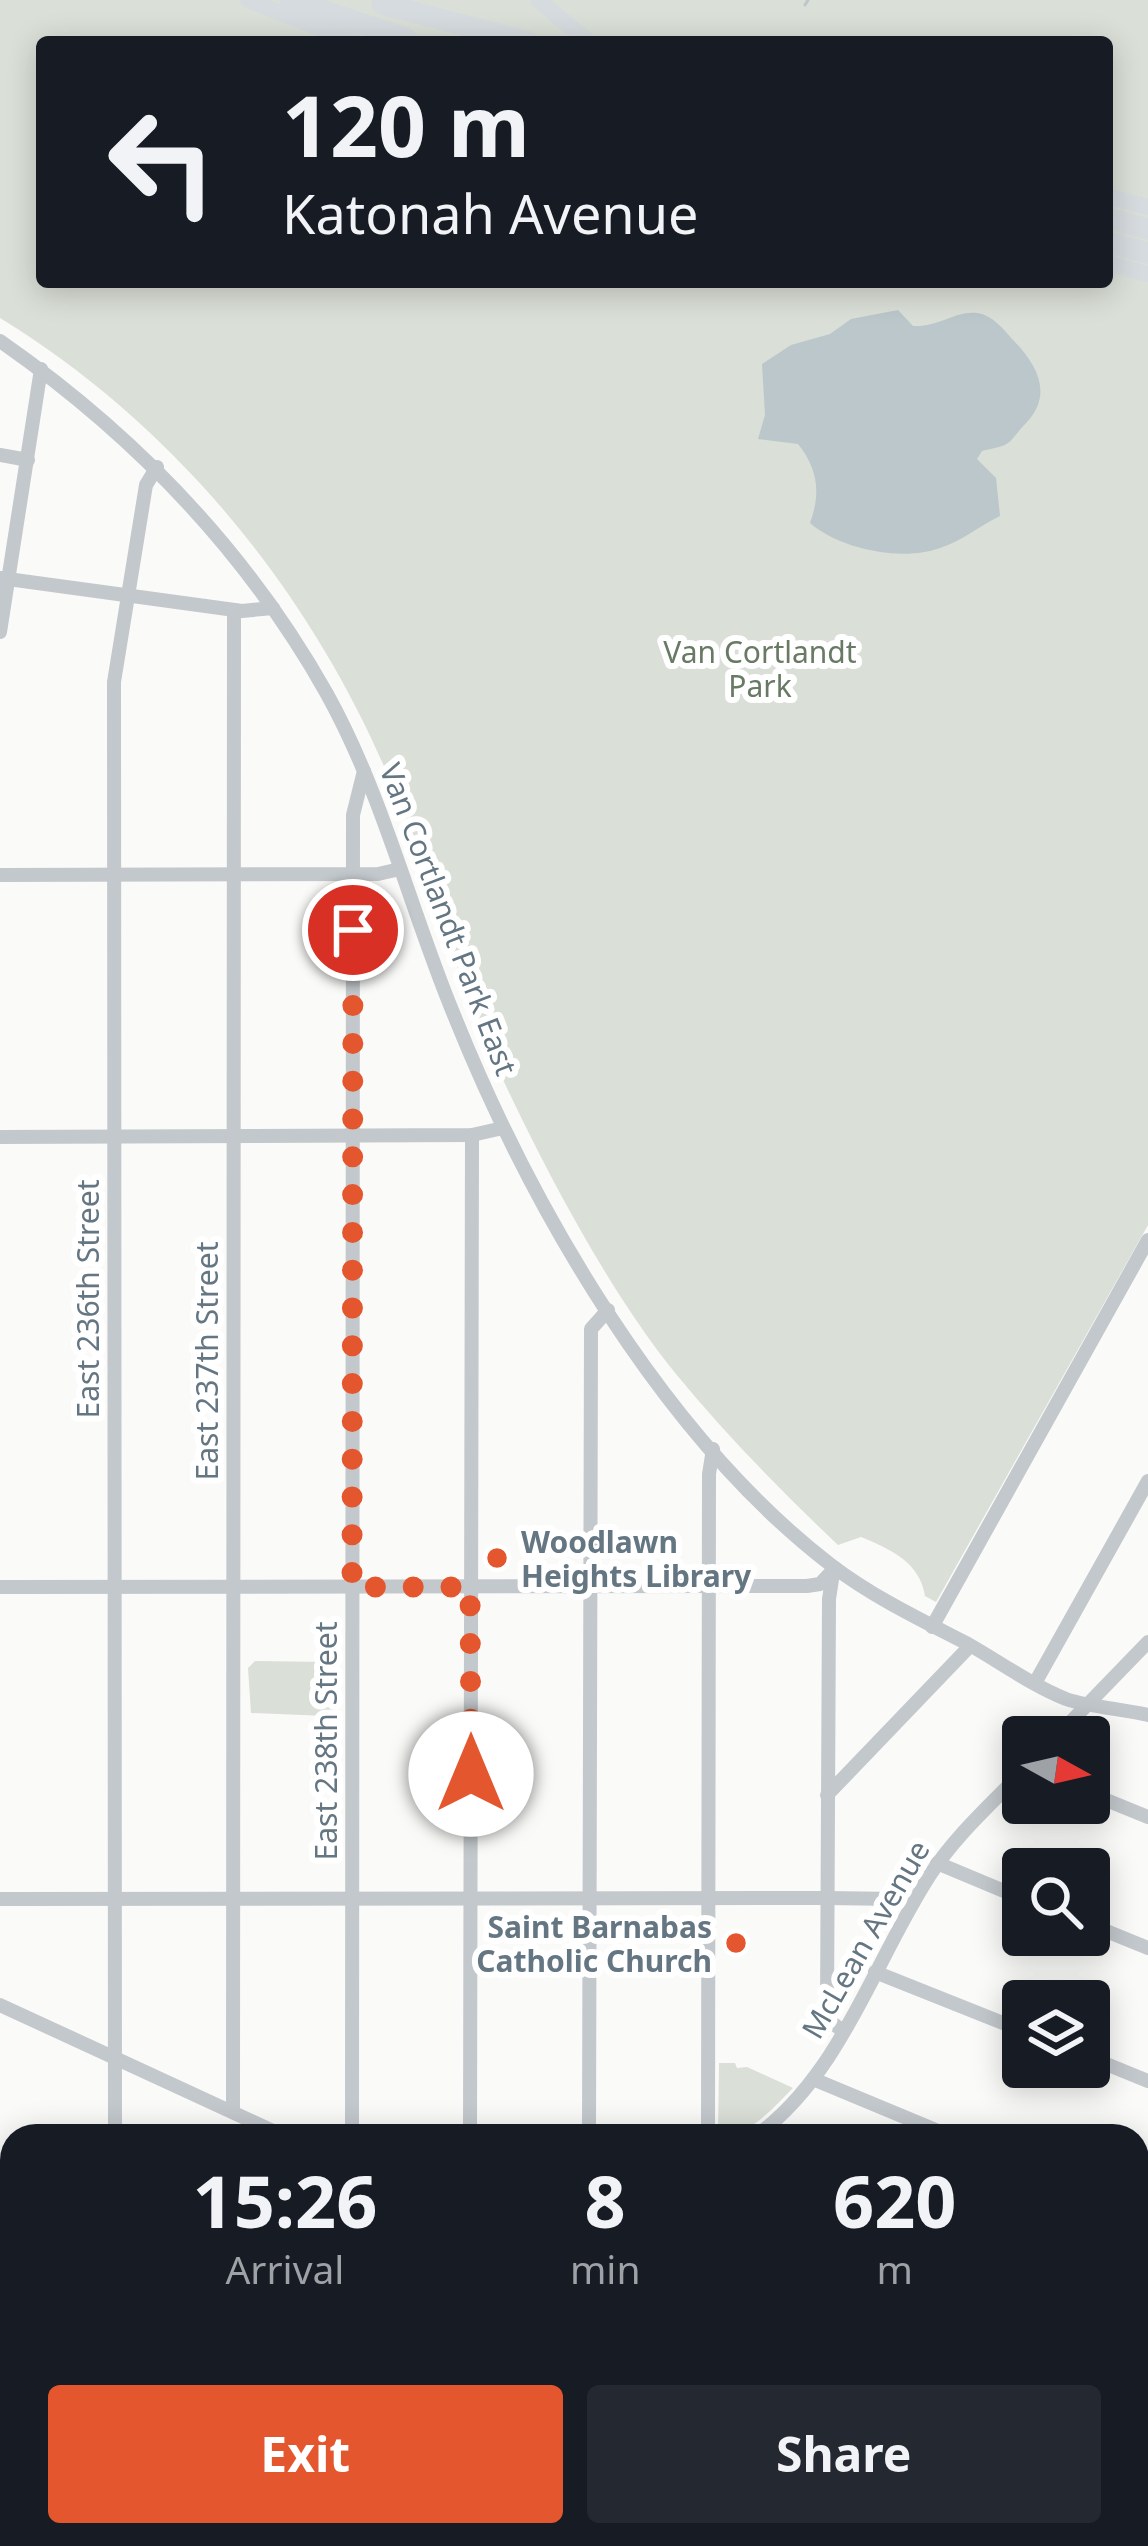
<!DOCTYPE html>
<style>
:root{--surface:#171b24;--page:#242831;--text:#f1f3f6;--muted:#9ea1a6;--accent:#e4572e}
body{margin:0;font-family:"Noto Sans",sans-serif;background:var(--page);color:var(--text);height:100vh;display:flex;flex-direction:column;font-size:45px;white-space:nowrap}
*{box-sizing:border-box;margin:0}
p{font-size:39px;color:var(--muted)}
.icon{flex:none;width:66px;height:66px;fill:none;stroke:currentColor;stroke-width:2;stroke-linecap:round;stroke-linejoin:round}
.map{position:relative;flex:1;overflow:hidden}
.details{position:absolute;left:0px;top:2124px;width:1149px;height:423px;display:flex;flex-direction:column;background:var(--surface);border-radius:36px 36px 0 0;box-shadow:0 6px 30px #0003}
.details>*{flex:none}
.hud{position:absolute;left:36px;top:36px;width:1077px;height:252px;border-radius:12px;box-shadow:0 6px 30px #0003;background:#171b24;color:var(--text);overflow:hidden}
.needle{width:78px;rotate:98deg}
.controls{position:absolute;left:1002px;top:1716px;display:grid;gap:24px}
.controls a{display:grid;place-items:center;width:108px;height:108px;border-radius:12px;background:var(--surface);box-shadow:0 6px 30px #0003;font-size:60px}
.pin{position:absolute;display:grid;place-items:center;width:102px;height:102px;color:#fff;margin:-51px;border:6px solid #fff;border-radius:50%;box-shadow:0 3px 12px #0007}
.me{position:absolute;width:132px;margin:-66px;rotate:0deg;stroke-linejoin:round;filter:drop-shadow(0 0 9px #0008)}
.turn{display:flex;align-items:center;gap:42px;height:252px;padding:0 48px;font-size:54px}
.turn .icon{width:156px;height:156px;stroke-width:2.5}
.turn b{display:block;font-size:84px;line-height:102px}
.eta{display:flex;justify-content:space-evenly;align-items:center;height:204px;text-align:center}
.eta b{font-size:72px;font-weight:700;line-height:84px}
.cta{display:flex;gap:24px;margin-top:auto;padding:24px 48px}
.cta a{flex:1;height:138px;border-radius:12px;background:var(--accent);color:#fff;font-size:48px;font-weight:700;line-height:138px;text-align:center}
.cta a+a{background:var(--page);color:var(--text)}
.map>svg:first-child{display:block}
.green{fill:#dadfd7;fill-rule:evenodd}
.water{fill:#bbc7cb}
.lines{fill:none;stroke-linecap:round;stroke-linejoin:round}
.stream{stroke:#bbc7cb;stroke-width:3}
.minor{stroke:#c3c8cc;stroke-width:14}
.major{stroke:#d6dbdf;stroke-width:16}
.highway{stroke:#d6dbdf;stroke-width:21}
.rail{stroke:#a2aab0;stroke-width:3;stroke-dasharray:18 9;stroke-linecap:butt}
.route{stroke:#e4572e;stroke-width:21;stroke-dasharray:0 37.8}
.poi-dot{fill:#e4572e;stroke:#fff;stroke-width:4.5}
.labels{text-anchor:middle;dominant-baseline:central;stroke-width:12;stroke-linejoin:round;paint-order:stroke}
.park-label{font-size:30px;fill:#687a64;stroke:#fff}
.street-label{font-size:30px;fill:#657683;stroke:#fff}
.poi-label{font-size:30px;font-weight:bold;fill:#657683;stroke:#fff;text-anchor:start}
</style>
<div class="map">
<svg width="1148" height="2546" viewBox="0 0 1148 2546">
<rect width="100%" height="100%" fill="#fafaf8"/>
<g class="green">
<path d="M0,0H1148V1225L936,1602L925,1596C920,1562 890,1549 861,1537L838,1545C781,1491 726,1435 676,1374C609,1292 543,1166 498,1069C454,973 429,869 387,773C307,587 173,424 0,318ZM42,42H1107V282H42Z"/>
<polygon points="255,1661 330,1662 335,1671 334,1711 327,1716 251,1713 248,1668"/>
<path d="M719,2063H735L737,2068L747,2067L793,2088C771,2110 750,2136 718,2136Z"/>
</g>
<path class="water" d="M898,310L913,326C939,327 957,310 977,313C993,315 1004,330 1014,341C1037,365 1053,394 1027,422C1005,445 1016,444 982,451L977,459L996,478L1000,516C979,526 962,541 940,548C902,562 840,549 810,523C821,493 818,469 798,444L758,439L765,415L762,364L791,345L830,334L851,319Z"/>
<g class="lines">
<polyline class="stream" points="805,5 808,0"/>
<g class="minor">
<path d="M0,341C135,435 246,550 327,694C383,795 410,909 454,1015C532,1209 663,1436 831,1565C873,1597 921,1620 968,1644C1000,1662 1031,1685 1066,1699C1089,1707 1123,1709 1148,1715"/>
<polyline points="0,455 28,460"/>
<polyline points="0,578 242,611 273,608"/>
<polyline points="0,632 41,369"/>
<polyline points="0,875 378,874 400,869"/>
<polyline points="0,1137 472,1135 503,1128"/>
<polyline points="833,1573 829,1599 827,2011 831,2022 843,2031"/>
<polyline points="0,1587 807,1586 820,1584 835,1568"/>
<polyline points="932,1627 1148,1240"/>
<polyline points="1035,1683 1148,1481"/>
<polyline points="1056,1737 1148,1642"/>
<polyline points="1089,1793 1148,1817"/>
<polyline points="827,1795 970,1646"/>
<polyline points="937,1863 1023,1899"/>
<polyline points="0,1899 826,1898 900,1899 913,1903"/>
<polyline points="1089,1924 1148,1948"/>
<polyline points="875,1972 1023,2031"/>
<polyline points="0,2005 284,2136"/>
<polyline points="1089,2057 1148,2081"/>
<polyline points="813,2079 950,2136"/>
<polyline points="233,2112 234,610"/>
<polyline points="115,2136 114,682 146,485 157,467"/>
<polyline points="352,2136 353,815 364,771"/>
<polyline points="470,2136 472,1135"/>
<polyline points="589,2136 591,1329 608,1310"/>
<polyline points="708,2136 709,1474 713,1449"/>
<path d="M756,2136C842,2073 874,1961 930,1875C955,1836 991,1804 1023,1771"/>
<polyline points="1137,2211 1148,2215"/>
<polyline points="1137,2279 1148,2252"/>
<polyline points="1137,2308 1148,2313"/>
<polyline points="1137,2393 1148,2398"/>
<polyline points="1137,2527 1148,2532"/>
<polyline points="683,2535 697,2546"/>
<polyline points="985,2546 1000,2535"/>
</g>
<g class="major">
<polyline points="248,0 355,42"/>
<polyline points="538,0 589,42"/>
<polyline points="1107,196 1148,207"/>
<polyline points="1107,263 1148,274"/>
<polyline points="0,2218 12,2223"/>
<polyline points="402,2546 409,2535"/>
</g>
<g class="highway">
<polyline points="290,0 406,38"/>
<polyline points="382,4 529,42"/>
<polyline points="1107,218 1148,229"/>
<polyline points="1107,242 1148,253"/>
<polyline points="0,2269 12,2273"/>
<polyline points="0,2364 12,2362"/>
<polyline points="0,2381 12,2380"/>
<polyline points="476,2535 491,2546"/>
<polyline points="523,2535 537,2546"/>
</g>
<g class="rail">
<polyline points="0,2415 12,2420"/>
<polyline points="0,2436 12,2444"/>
<polyline points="0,2461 12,2470"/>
<polyline points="118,2535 134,2546"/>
<polyline points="197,2535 214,2546"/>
<polyline points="249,2535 268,2546"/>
</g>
</g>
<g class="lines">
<polyline class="route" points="353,930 352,1587 470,1587 471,1774"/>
</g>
<g class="poi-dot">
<circle cx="497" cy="1558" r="12"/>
<circle cx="736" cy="1943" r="12"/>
</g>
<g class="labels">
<g class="park-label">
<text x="760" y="651">Van Cortlandt<tspan x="760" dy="34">Park</tspan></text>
</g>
<g class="street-label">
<text transform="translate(449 919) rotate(69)">Van Cortlandt Park East</text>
<text transform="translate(87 1299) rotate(-90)">East 236th Street</text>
<text transform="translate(206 1361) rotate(-90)">East 237th Street</text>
<text transform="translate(325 1741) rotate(-90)">East 238th Street</text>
<text transform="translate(865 1939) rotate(-60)">McLean Avenue</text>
</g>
<g class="poi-label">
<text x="521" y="1541">Woodlawn<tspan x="521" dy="34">Heights Library</tspan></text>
<text x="712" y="1926" text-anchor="end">Saint Barnabas<tspan x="712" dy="34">Catholic Church</tspan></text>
</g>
</g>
</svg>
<div class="controls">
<a><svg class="needle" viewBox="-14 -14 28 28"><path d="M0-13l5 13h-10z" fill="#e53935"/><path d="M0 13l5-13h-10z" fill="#9ea1a6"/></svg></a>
<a><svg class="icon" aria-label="search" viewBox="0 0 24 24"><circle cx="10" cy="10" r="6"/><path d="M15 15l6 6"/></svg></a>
<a><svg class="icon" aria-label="layers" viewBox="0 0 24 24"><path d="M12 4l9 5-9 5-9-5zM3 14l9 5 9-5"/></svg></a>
</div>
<div class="pin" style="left:353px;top:930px;background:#d93025"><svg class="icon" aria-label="arrive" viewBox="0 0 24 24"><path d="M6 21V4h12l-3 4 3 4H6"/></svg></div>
<svg class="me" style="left:471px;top:1774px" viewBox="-20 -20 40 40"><circle r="19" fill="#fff"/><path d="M0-13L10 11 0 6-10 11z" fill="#e4572e"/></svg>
<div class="hud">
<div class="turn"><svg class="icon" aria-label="left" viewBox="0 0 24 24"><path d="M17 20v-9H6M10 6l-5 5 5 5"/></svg><div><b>120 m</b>Katonah Avenue</div></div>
</div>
<section class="details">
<div class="eta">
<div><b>15:26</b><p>Arrival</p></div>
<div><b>8</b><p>min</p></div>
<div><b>620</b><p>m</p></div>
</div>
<div class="cta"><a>Exit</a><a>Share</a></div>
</section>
</div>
